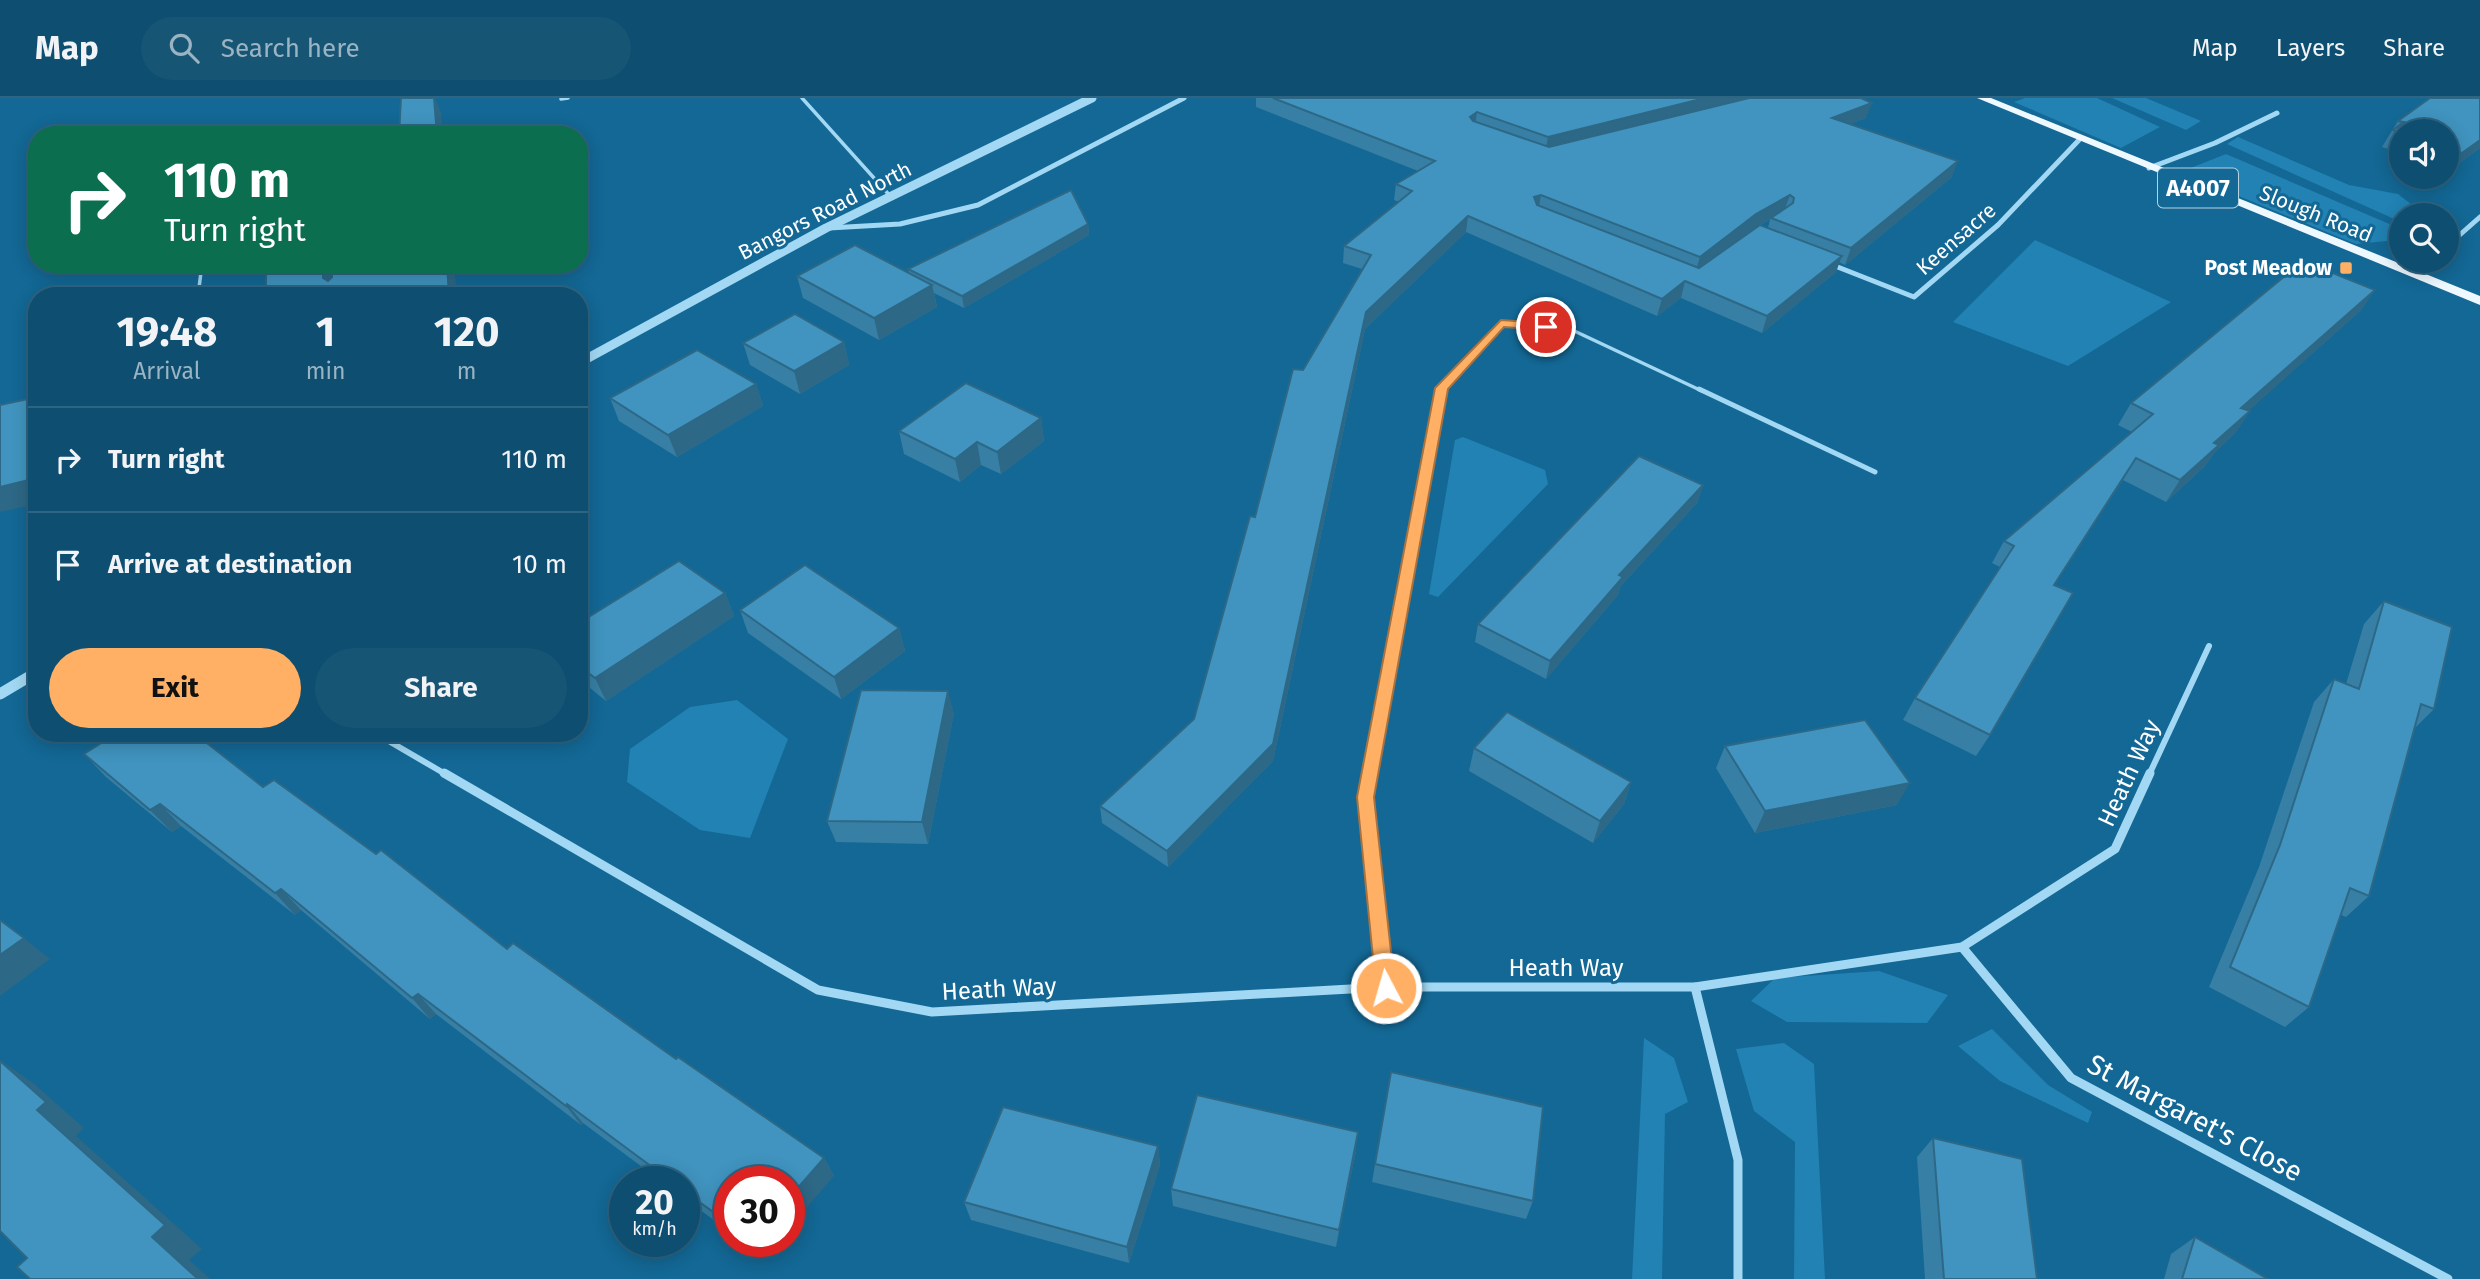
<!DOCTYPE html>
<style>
:root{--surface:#0e4e70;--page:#175575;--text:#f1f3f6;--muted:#9bb4c3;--line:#2e6583;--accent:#ffb064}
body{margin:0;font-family:"Fira Sans",sans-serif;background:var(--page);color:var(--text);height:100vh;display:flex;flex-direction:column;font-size:26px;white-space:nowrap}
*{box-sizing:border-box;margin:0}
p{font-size:23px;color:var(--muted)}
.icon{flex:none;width:38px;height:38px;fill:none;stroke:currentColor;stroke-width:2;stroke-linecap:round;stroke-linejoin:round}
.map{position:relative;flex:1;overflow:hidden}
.drawer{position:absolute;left:28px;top:189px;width:560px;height:455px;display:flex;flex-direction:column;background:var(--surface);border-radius:28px;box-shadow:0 4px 18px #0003,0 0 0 2px var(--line)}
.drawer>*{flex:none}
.banner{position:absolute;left:28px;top:28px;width:560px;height:147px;border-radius:28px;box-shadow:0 4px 18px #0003,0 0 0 2px var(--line);background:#0b6e4f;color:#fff;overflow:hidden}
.tools{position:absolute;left:2389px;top:21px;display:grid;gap:14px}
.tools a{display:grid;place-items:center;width:70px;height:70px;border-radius:50%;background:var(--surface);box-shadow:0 4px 18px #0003,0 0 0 2px var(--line);font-size:35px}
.speed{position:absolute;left:609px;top:1068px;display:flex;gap:14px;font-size:35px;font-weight:700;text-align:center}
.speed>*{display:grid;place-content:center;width:91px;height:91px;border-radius:50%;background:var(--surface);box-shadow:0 4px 18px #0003,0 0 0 2px var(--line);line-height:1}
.speed small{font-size:18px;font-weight:400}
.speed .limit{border:10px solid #d22;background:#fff;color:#111}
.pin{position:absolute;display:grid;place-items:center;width:60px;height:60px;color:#fff;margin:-30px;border:4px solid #fff;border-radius:50%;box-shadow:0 2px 7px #0007}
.me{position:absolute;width:77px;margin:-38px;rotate:354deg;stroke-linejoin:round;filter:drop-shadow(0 0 5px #0008)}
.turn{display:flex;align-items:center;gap:24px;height:147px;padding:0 21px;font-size:32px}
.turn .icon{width:91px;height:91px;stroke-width:2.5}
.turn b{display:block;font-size:49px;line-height:60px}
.eta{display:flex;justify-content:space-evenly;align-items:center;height:119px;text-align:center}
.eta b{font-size:42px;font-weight:700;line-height:49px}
.cta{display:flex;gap:14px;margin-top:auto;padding:14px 21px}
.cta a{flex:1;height:80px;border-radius:42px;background:var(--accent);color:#111;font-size:28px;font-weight:700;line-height:80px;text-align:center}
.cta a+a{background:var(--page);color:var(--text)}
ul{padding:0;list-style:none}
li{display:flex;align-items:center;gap:21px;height:105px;padding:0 21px;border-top:2px solid var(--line)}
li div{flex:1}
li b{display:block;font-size:26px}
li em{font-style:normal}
header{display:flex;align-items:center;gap:42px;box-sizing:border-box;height:98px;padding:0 35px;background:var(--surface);border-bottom:2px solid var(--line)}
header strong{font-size:33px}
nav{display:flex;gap:38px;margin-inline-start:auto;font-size:24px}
.search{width:490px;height:63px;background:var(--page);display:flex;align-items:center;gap:18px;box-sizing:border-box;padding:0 24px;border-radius:38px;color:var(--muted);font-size:26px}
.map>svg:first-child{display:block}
.green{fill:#2182b3}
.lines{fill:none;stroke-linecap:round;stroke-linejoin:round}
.service-far1{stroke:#a2d8f3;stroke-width:3.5}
.service{stroke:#a2d8f3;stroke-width:5}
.minor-far2{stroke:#a2d8f3;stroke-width:5}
.minor-far1{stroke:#a2d8f3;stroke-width:6}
.minor{stroke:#a2d8f3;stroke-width:9}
.tertiary-far1{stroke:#a2d8f3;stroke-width:9}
.tertiary{stroke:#a2d8f3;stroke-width:11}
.primary{fill:#eef8ff;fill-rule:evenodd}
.wall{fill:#377fa4;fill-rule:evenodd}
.shaded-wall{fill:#2d6886}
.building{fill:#4094bf;stroke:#2d6886;stroke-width:2}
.route{fill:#ffb064;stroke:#a67241;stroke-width:2}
.poi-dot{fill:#ffb064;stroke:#136895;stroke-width:2.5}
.labels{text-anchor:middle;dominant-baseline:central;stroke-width:6;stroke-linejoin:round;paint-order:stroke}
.far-street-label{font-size:21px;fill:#fff;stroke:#136895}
.far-poi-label{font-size:21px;font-weight:bold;fill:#fff;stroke:#136895;text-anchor:end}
.shield{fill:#136895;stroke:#b8d2df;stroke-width:2}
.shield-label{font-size:23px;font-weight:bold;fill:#fff}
.street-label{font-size:24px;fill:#fff;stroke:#136895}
.near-street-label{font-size:28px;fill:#fff;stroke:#136895}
</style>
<header>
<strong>Map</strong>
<div class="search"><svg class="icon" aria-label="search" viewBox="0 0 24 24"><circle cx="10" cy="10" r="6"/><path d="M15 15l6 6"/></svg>Search here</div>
<nav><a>Map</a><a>Layers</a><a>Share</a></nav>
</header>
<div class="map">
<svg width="2480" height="1181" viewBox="0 0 2480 1181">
<rect width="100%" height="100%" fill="#136895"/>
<g class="green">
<polygon points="2025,0 2097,0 2160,29 2121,50 2014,4"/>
<polygon points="2112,0 2146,0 2201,23 2186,32"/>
<polygon points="2238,39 2349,87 2398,96 2425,117 2401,117 2401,124 2227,46"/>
<polygon points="2226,56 2401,131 2401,137 2397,142 2356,146 2190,78 2188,71"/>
<polygon points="2035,142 2171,204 2068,268 1953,224"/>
<polygon points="1463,339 1545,372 1548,386 1438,499 1429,496 1455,342"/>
<polygon points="737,602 788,641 750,740 700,732 627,684 630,651 690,609"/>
<polygon points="1879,873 1948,897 1927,925 1787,924 1751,903 1775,880"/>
<polygon points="1992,931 2048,987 2092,1014 2088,1025 2000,983 1958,948"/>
<polygon points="1644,940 1674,960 1688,1004 1665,1016 1662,1181 1632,1181"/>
<polygon points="1784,945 1814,966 1825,1181 1794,1181 1795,1044 1754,1013 1736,951"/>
</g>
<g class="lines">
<g class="service-far1">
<polyline points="802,0 892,100"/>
<polyline points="561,1 568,0"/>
<polyline points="198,198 202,166"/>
<polyline points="1501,225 1568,230 1702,293"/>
</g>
<polyline class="service" points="1699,291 1875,374"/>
<g class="minor-far2">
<polyline points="2149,70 2215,45 2277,15"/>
<polyline points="829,130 900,126 978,107 1184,0"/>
<polyline points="2446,149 2480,119"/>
<polyline points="1830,166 1914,199 1998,127 2079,42"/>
<polyline points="2416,177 2432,163"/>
<polyline points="1440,293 1501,225"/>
</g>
<g class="minor-far1">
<polyline points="375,635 447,677"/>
<polyline points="1370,677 1441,291"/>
<polyline points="2149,677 2209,548"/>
</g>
<g class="minor">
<polyline points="444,675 818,892 932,914 1386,889 1695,889 1962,849 2115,751 2150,675"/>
<polyline points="1370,675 1366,699 1386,889"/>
<polyline points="1962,849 2071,980 2448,1181"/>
<polyline points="1695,889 1738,1062 1738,1181"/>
</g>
<polyline class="tertiary-far1" points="579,265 826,130 1092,0"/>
<polyline class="tertiary" points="0,596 37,574"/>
<polygon class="primary" points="1977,0 1991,0 2480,198 2480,207"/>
</g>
<g class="wall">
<path d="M1256,0H1861L1866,20L1850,26L1952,79L1845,167L1839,164L1836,174L1762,235L1681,200L1657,218L1466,134L1365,231L1273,663L1168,769L1102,725L1100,708L1194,621L1255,419L1303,272L1362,171L1343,165L1344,148L1399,104L1394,102L1396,86L1418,73L1256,9ZM1770,121L1768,130L1761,127Z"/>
<polygon points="2430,0 2480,0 2480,50 2450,72 2446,71 2446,33 2401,33 2401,55 2382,49 2398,23"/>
<polygon points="1088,126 1089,137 964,210 934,195 937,209 879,242 803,200 797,178 909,175 908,171"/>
<polygon points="2375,192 2360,213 2248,313 2250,313 2235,335 2215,354 2204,369 2166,404 2123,382 2054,487 1990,637 1976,658 1903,622 1915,600 2000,469 1992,465 2004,443 2132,334 2118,327 2131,305"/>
<polygon points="844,244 849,267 800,296 750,267 743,245"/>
<polygon points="756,286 763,308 677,359 619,323 610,300"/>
<polygon points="1041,320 1044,343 1001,376 981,367 960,384 904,356 899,333"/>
<polygon points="1703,387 1697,405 1620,489 1618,497 1546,581 1475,544 1478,526"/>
<polygon points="725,495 734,518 606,603 579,581 579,525"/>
<polygon points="2384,503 2434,611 2414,631 2369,798 2346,819 2341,817 2309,909 2285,929 2209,889 2259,769 2314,604 2334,581 2346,586 2364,526"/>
<polygon points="740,512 899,530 905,553 841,601 748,535"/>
<polygon points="954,615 928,746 836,744 827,723"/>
<polygon points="1725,648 1897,707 1755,735 1716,670"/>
<polygon points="1474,650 1631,684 1624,706 1593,745 1469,673"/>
<polygon points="84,656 263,689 824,1060 834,1078 730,1083 730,1134 684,1100 684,1083 661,1083 583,1025 581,1027 436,916 430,921 301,812 295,817 181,728 172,734 106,679"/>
<polygon points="1391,974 1533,1103 1526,1121 1372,1084"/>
<polygon points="1933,1040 2037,1181 1925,1181 1917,1059"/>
<polygon points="1158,1048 1160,1067 1129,1165 971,1122 964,1104"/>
<polygon points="1356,1053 1336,1149 1173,1108 1171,1091"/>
<polygon points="2195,1139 2268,1181 2164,1181 2171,1156"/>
<polygon points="741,1143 779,1143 764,1160"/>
</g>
<g class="shaded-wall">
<polygon points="434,0 435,0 441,14 443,37 437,37"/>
<polygon points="1705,0 1762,0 1545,55 1548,39"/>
<polygon points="1872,5 1866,20 1826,36 1832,20"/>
<polygon points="1477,14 1475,29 1470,19"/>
<polygon points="2480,42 2480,50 2450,72 2462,55"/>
<polygon points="1958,63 1952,79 1845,167 1851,150"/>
<polygon points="1541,97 1538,113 1534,99"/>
<polygon points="1790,97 1784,113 1771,120 1770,121 1751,133 1695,175 1700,159 1756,116"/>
<polygon points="1468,118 1466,134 1365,231 1273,663 1168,769 1167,753 1366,214"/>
<polygon points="1088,126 1089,137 964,210 962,198"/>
<polygon points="1842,158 1836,174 1762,235 1767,218"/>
<polygon points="323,166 333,166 334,198 323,180"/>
<polygon points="447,166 454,166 457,198 449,198"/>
<polygon points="1685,183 1681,200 1657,218 1662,201"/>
<polygon points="932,187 937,209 879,242 874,220"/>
<polygon points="2375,192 2360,213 2227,332 2241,310"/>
<polygon points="844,244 849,267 800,296 794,273"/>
<polygon points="756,286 763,308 677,359 668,337"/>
<polygon points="2250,313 2235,335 2215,354 2204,369 2166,404 2180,382 2214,345"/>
<polygon points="1041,320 1044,343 1001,376 997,354"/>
<polygon points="977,344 981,367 960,384 955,361"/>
<polygon points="2136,360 2123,382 2040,509 2054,487"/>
<polygon points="37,380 37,406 0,414 0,389"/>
<polygon points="1703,387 1697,405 1620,489 1618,497 1546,581 1550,563 1619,477"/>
<polygon points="725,495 734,518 606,603 595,580"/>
<polygon points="899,530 905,553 841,601 834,579"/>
<polygon points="948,593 954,615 928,746 922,724"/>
<polygon points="1631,684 1624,706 1593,745 1600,723"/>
<polygon points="1910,685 1897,707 1755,735 1765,713"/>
<polygon points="160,706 181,728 172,734 150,712"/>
<polygon points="281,791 301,812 295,817 275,795"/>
<polygon points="24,840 50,861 0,898 0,857"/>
<polygon points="418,896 436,916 430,921 412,900"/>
<polygon points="0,962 33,985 84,1030 76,1038 202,1151 189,1162 210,1181 198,1181 152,1139 37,1012"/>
<polygon points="567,1006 583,1025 581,1027 566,1008"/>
<polygon points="1358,1034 1356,1053 1336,1149 1339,1132"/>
<polygon points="1158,1048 1160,1067 1129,1165 1127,1149"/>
<polygon points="824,1060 834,1078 789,1130 789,1100"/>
<polygon points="752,1143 779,1143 764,1160"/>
</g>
<g class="building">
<polygon points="401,0 434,0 437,37 399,37"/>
<polygon points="1273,0 1705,0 1548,39 1477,14 1470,19 1473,23 1549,49 1749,0 1861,0 1872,5 1832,20 1958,63 1851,150 1771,120 1793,105 1794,100 1790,97 1756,116 1700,159 1541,97 1534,99 1537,107 1699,170 1760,127 1842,158 1767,218 1685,183 1662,201 1468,118 1366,214 1273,646 1167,753 1100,708 1194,621 1250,418 1255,419 1293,271 1303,272 1371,157 1344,148 1412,93 1396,86 1435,63"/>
<polygon points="2430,0 2480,0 2480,42 2462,55 2446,50 2446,33 2401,33 2401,35 2393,32 2404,24 2398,23"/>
<polygon points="1071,92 1088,126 962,198 908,171"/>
<polygon points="855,147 932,187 874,220 797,178"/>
<polygon points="2303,163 2375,192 2241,310 2250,313 2214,345 2219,347 2180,382 2136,360 2054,487 2073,495 1990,637 1915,600 2014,448 2004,443 2153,316 2131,305"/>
<polygon points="266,166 323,166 323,180 328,183 332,179 332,166 447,166 449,198 266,198"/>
<polygon points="795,216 844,244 794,273 743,245"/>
<polygon points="697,252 756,286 668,337 610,300"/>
<polygon points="966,285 1041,320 997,354 977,344 955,361 899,333"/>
<polygon points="37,299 37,380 0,389 0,307"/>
<polygon points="1639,358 1703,387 1619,477 1623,479 1550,563 1478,526"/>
<polygon points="679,463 725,495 595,580 579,568 579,525"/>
<polygon points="805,467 899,530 834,579 740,512"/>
<polygon points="2384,503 2452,529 2434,611 2421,606 2369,798 2350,790 2309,909 2230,869 2280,747 2334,581 2359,591"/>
<polygon points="861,592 948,593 922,724 827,723"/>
<polygon points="1507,614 1631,684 1600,723 1474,650"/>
<polygon points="1865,622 1910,685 1765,713 1725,648"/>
<polygon points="117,635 194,635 263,689 274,682 376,756 381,752 507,851 513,845 676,961 678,959 824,1060 789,1100 789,1083 730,1083 730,1126 684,1093 684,1083 671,1083 567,1006 566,1008 418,896 412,900 281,791 275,795 160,706 150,712 84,656"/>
<polygon points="0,822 24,840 0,857"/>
<polygon points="0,963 46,1004 37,1012 165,1127 152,1139 198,1181 30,1181 17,1169 27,1160 0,1133"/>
<polygon points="1391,974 1543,1009 1533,1103 1375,1066"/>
<polygon points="1197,997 1358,1034 1339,1132 1171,1091"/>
<polygon points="1003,1009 1158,1048 1127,1149 964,1104"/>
<polygon points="1933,1040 2022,1061 2037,1181 1944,1181"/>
<polygon points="2195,1139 2268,1181 2182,1181"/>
</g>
<polygon class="route" points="1501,222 1546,225 1552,229 1546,232 1504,229 1448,291 1374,699 1395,890 1393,896 1386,898 1379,896 1376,890 1357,699 1435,290"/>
<rect class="poi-dot" x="2339" y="163" width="14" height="14" rx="3.5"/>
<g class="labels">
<g class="far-street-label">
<text transform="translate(825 113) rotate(-27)">Bangors Road North</text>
<text transform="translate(2316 116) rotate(22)">Slough Road</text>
<text transform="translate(1956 141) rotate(-41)">Keensacre</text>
</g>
<g class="far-poi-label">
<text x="2332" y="170">Post Meadow</text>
</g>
<rect class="shield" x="2158" y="70.5" width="80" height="39" rx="5"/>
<g class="shield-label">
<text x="2198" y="90">A4007</text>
</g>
<g class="street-label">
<text transform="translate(2129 675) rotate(-65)">Heath Way</text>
<text x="1566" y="870">Heath Way</text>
<text transform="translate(999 891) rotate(-3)">Heath Way</text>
</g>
<g class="near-street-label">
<text transform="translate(2195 1020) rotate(28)">St Margaret's Close</text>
</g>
</g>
</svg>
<div class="tools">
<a><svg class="icon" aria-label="sound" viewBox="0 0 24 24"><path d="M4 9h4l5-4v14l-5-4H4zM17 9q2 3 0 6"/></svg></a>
<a><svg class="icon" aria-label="search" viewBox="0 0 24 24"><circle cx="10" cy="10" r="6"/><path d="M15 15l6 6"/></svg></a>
</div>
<div class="speed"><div>20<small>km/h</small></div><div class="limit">30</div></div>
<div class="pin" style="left:1546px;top:229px;background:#d93025"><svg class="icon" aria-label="arrive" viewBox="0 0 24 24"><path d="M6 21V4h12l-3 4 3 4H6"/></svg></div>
<svg class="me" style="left:1386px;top:890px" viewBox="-20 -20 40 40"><circle r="17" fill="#ffb064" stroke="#fff" stroke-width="3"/><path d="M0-11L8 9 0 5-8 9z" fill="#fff"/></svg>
<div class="banner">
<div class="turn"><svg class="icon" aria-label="right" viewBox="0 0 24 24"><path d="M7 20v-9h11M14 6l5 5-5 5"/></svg><div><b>110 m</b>Turn right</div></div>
</div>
<section class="drawer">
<div class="eta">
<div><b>19:48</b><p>Arrival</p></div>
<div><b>1</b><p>min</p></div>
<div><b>120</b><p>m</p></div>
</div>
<ul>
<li><svg class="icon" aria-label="right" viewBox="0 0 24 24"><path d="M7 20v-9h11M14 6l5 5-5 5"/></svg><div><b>Turn right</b></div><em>110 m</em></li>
<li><svg class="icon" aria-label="arrive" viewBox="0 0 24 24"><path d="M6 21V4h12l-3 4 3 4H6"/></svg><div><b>Arrive at destination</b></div><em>10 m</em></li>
</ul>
<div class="cta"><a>Exit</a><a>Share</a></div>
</section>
</div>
